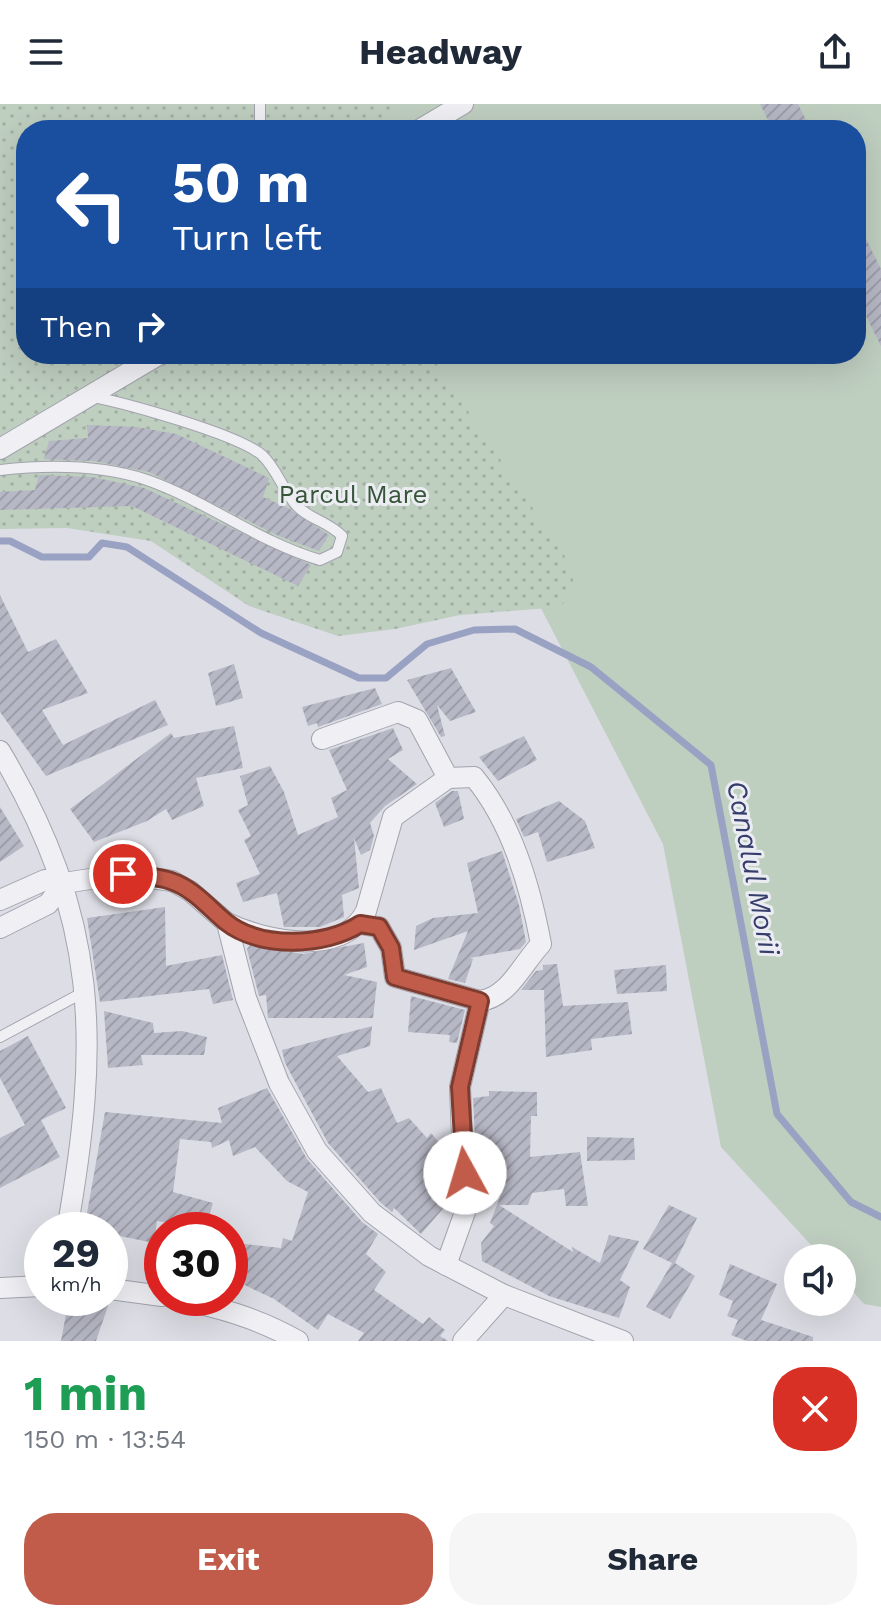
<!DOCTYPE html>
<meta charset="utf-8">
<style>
:root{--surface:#fff;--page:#f6f6f7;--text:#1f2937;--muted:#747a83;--accent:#c25c4a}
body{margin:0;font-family:"Work Sans",sans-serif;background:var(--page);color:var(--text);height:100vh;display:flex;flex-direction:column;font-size:30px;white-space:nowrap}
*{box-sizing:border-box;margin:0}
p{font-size:26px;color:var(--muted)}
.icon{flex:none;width:44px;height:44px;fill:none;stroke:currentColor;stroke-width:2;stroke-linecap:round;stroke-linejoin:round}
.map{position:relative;height:1237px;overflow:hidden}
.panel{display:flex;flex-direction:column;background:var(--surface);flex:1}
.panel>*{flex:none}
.banner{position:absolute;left:16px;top:16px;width:850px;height:244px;border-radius:32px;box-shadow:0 8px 32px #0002;background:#1a4fa0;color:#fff;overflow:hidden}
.tools{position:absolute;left:784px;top:1140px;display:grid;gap:16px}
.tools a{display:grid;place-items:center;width:72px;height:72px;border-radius:50%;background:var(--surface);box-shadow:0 8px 32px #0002;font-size:40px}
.speed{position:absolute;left:24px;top:1108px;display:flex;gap:16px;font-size:40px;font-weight:700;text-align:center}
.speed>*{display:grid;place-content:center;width:104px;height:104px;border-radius:50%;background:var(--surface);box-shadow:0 8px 32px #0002;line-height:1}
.speed small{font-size:20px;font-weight:400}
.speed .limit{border:12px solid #d22;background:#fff;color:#111}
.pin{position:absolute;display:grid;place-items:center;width:68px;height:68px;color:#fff;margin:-34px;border:4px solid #fff;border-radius:50%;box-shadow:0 2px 8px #0007}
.me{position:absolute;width:88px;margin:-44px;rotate:354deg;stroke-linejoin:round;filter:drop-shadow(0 0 6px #0008)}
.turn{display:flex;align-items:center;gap:28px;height:168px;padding:0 24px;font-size:36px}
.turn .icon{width:104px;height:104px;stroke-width:2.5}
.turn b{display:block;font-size:56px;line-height:68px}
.then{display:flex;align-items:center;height:76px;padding:0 24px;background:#0003;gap:16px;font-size:30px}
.round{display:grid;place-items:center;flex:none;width:84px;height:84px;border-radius:32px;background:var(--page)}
.head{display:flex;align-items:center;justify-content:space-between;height:136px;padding:0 24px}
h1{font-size:48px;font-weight:700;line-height:60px;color:#1e9e55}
.primary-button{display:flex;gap:16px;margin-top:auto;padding:16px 24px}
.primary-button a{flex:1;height:92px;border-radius:32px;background:var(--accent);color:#fff;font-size:32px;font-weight:700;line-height:92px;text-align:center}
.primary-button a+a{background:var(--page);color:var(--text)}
header{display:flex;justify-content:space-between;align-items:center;height:104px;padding:0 24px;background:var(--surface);font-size:36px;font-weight:700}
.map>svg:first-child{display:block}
.green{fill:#becebf;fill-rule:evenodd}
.park{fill:url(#park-dots)}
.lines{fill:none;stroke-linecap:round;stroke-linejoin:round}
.stream{stroke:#9aa2c3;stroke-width:7}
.building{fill:url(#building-hatch)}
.lane-casing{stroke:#a3a3ae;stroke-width:12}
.street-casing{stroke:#a3a3ae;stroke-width:22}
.lane{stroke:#efeff4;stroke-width:10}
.street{stroke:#efeff4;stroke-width:20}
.route-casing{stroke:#7e3c30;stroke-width:20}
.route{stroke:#c25c4a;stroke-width:14}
.labels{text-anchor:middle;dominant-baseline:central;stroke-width:6;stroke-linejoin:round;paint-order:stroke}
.park-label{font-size:26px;fill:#365539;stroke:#ecedf3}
.water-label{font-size:28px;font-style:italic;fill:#353d6a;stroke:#ecedf3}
</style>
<header><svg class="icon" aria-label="menu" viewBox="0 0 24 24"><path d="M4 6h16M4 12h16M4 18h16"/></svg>Headway<svg class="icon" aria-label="share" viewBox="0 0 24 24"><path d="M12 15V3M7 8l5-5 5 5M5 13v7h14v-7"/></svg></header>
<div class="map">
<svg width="881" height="1237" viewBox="0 0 881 1237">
<defs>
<pattern id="park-dots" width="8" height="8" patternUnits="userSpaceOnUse" patternTransform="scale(2)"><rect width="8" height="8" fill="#becebf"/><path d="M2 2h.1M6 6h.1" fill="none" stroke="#a3b1a5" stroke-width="1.8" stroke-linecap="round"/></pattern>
<pattern id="building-hatch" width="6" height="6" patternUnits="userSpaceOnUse" patternTransform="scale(2)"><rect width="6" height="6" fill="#b7b8c5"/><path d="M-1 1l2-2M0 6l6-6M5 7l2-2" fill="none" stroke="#9d9eaa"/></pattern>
</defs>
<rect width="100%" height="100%" fill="#dddde5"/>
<path class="green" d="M0,0H881V1203L864,1200L842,1175V1154H823L721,1043L663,740L531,485L0,319ZM26,26H856V250H26Z"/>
<polygon class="park" points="0,0 404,0 373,26 26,26 26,250 430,250 566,454 576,485 560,503 460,511 395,525 338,532 249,502 151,437 67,424 0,425"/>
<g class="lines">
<polyline class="stream" points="0,437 10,437 42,453 89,453 102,439 127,443 261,529 359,574 386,574 427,540 474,526 515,525 591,563 711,661 777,1010 851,1098 881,1113"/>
</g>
<g class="building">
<polygon points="760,0 798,0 811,26 773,26"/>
<polygon points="856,115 881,165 881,242 856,192"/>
<polygon points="87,321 137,323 176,330 269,374 263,393 288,404 329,431 319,447 279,432 149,368 94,357 44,355 49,337 88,334"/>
<polygon points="39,371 92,373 144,384 311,461 298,482 132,402 0,406 0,388 35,386"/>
<polygon points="0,491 28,548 56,535 88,589 42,606 63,641 155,596 168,621 46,672 0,608"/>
<polygon points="234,560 243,594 216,602 208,569"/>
<polygon points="451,564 476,608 450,617 437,601 445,632 441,633 407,576"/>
<polygon points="375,584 382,600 318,623 317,619 308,622 302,603"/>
<polygon points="234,622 243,664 196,674 204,702 172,716 166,705 147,717 94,738 70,705 171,629 174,634"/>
<polygon points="393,624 403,646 388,655 417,680 385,702 370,719 374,732 370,746 361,751 354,734 359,784 342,791 344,813 320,823 284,823 277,789 243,798 236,779 260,770 244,736 251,732 238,706 248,701 240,672 270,662 284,688 298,731 338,713 331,694 347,686 329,646"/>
<polygon points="524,632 537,656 498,677 479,653"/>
<polygon points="452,687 458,687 464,715 444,723 435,699"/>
<polygon points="559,697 585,717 595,744 547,758 538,728 524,733 516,715"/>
<polygon points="0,703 24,742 0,758"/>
<polygon points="502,747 519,801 526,838 520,845 470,854 473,855 465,879 448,875 468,827 414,846 416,822 433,814 478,809 467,759"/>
<polygon points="165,803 166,862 222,851 233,896 213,900 209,885 100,898 87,814"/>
<polygon points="364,839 367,863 344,871 377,878 373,914 268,914 266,891 259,892 247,845 250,841 303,850"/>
<polygon points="557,860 563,902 628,898 632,930 591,935 592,946 546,953 544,886 521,886 536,867 543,866 543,861"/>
<polygon points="666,861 667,887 617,890 614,866"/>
<polygon points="411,892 465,906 457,939 449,938 450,931 408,928"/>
<polygon points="104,907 153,919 154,929 182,927 207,933 204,951 141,951 143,961 108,964"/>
<polygon points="372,922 370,942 337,952 368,988 381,984 397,1019 409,1014 427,1034 431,1029 449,1050 424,1077 447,1100 421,1130 394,1104 392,1108 381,1099 328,1039 285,959 282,946"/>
<polygon points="28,932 66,1004 41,1016 60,1053 0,1084 0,1034 25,1021 0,974 0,947"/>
<polygon points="267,984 307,1055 362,1118 378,1130 366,1150 386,1168 374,1186 423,1220 429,1213 445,1226 440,1232 448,1237 358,1237 364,1229 328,1210 318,1226 274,1195 230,1174 244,1140 281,1144 283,1134 292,1137 308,1088 287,1077 255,1043 233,1052 229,1036 212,1044 211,1038 180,1035 173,1088 213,1099 205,1126 157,1117 154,1139 110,1130 110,1126 84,1126 105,1008 222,1019 218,1004"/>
<polygon points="489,987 537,988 537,1012 531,1012 530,1053 580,1048 588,1102 566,1102 564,1085 532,1089 528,1101 499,1101 573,1148 572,1143 600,1159 609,1131 639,1137 620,1176 630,1183 619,1214 549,1192 482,1157 481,1139 494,1122 490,1119 500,1093 478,1095 473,994 489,992"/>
<polygon points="587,1033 634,1034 635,1056 587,1057"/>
<polygon points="669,1101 697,1114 675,1159 695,1172 670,1215 646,1203 672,1159 643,1145"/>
<polygon points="730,1160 777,1180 761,1216 813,1233 813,1237 747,1237 731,1231 738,1216 727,1212 733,1197 719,1191"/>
<polygon points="69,1194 109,1199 96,1237 61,1237"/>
</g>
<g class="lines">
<defs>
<g id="lane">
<polyline points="260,26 260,0"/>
<path d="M0,366C46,361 102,361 147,376C207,397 258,438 320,456L337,448L342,432C329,418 309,415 297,402C283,387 277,365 262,351C237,330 128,300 94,293"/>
<polyline points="0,933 84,888"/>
</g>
<g id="street">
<polyline points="419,26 463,0"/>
<polyline points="0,345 160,250"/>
<polyline points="322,635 398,608 417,616 448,674"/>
<path d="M0,647C100,815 100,939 67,1126"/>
<polyline points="0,796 45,776 64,779 123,770 172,777 190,787 227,819 246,894 279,979 317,1047 372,1109 429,1152 504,1191 623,1237"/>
<path d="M227,819C265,837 343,854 366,807L393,713L448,674L474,673C512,719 530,782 541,840C522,860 509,893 480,897L395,873L391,844L379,823L360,820"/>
<polyline points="0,824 48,800 64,779"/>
<polyline points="446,1161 465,1108 460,983 480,897"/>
<polyline points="0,1184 42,1182"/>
<polyline points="110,1185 162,1192"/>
<path d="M173,1194C218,1203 258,1214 298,1237"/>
<polyline points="463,1237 504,1191"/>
</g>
</defs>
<use href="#lane" class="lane-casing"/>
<use href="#street" class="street-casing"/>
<use href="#lane" class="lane"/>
<use href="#street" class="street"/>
</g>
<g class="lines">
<defs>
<path id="route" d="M123,770C139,771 156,772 171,777C194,785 208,803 226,818C260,845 325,843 360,820L379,823L391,844L395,873L480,897L460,983L465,1069"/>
</defs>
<use href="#route" class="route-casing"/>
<use href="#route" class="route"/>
</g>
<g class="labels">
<g class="park-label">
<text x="353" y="390">Parcul Mare</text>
</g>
<g class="water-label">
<text transform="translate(753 764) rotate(79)">Canalul Morii</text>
</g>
</g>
</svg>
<div class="tools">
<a><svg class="icon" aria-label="sound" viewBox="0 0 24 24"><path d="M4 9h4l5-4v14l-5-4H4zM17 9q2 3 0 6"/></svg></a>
</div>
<div class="speed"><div>29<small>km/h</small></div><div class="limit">30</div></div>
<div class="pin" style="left:123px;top:770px;background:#d93025"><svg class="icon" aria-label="arrive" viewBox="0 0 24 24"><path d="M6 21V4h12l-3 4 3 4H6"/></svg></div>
<svg class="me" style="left:465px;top:1069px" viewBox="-20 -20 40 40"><circle r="19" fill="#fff"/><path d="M0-13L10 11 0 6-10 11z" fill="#c25c4a"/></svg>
<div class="banner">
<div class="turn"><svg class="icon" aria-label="left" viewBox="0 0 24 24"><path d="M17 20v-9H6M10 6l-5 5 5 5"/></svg><div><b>50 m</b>Turn left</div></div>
<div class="then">Then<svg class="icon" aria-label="right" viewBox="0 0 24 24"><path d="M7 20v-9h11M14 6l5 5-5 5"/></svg></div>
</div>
</div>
<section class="panel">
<div class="head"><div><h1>1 min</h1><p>150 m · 13:54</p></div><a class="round" style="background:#d93025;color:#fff"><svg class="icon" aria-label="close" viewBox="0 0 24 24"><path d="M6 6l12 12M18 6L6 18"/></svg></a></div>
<div class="primary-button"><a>Exit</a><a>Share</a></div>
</section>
